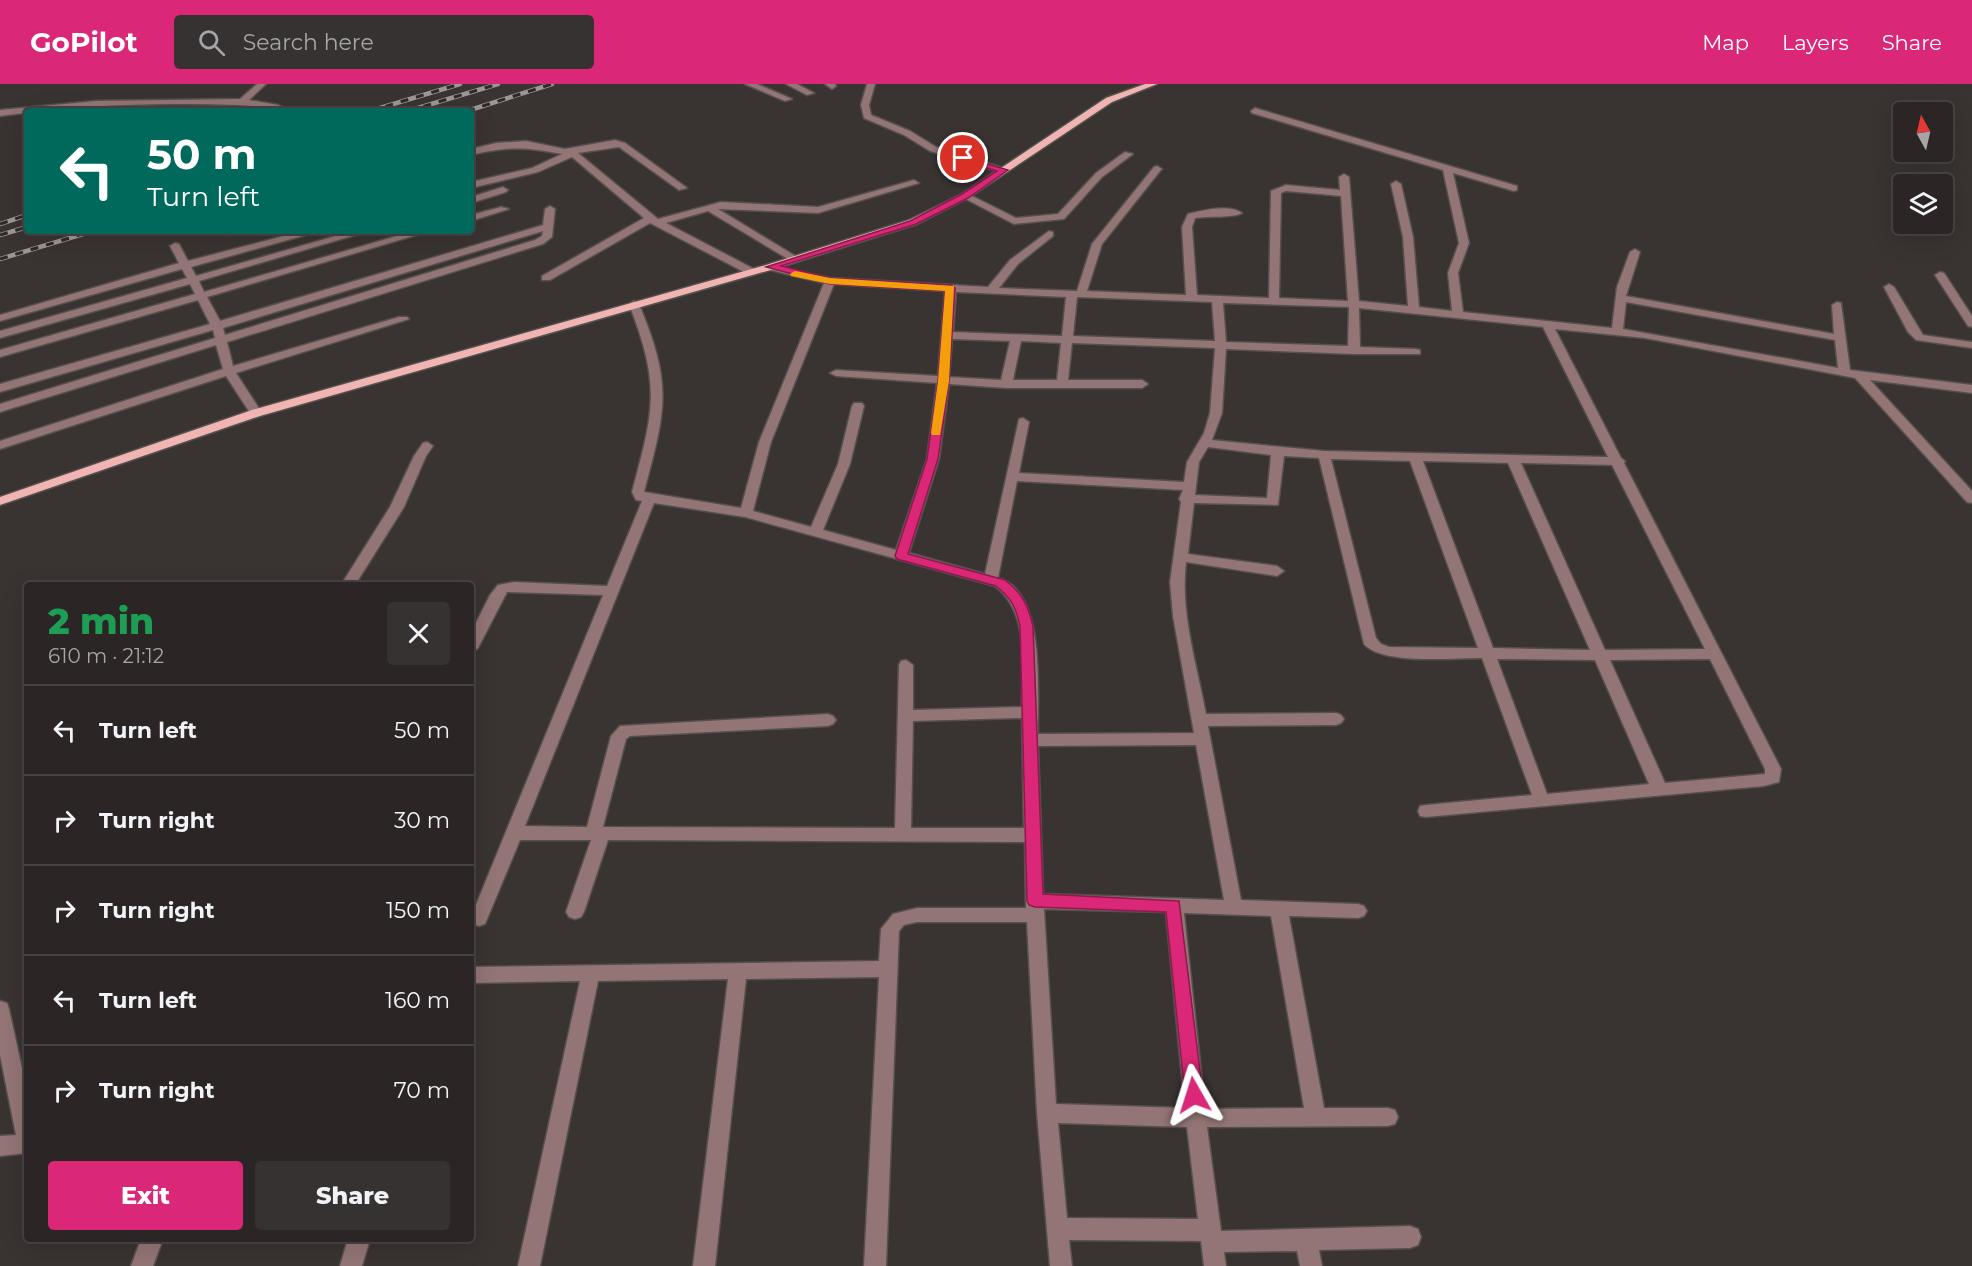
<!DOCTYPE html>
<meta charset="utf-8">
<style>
:root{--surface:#2b2625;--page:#373232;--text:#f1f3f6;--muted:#a6a5a7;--line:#474342;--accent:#db2777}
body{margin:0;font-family:Montserrat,sans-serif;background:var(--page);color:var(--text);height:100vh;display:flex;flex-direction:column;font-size:22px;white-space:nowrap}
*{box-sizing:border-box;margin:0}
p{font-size:20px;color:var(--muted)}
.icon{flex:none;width:33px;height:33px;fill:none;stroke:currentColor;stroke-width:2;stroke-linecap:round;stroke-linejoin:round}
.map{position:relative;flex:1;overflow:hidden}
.sheet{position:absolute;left:24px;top:498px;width:450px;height:660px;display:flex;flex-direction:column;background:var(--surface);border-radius:6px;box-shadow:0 6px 24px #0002,0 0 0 2px var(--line)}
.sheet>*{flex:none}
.hud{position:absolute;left:24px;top:24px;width:450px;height:126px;border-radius:6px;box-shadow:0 6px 24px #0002,0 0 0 2px var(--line);background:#00695c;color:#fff;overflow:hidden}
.needle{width:39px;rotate:352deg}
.controls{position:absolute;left:1893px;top:18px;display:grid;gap:12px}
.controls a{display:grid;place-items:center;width:60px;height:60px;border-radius:6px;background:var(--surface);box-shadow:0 6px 24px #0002,0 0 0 2px var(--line);font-size:30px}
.pin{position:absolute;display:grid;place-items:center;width:51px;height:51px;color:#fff;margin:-26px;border:3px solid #fff;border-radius:50%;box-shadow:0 2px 6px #0007}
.me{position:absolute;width:66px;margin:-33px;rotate:354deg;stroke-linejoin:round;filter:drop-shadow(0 0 4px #0008)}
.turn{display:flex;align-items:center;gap:21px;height:126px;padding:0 24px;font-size:27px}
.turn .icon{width:78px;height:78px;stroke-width:2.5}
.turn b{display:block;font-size:42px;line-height:51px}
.round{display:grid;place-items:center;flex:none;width:63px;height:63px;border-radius:6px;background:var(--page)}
.headline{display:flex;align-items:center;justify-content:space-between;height:102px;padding:0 24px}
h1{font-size:36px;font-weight:800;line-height:45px;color:#1e9e55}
.primary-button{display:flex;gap:12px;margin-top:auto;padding:12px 24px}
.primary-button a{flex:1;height:69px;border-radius:6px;background:var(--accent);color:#fff;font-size:24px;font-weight:800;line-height:69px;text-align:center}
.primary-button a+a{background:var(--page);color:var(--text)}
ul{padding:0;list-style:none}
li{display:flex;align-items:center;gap:18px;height:90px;padding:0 24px;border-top:2px solid var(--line)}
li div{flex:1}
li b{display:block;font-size:22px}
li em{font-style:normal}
header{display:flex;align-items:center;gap:36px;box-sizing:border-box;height:84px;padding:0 30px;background:var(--accent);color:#fff}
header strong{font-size:28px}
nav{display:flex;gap:33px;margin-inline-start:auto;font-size:21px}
.search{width:420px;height:54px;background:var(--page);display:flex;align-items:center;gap:15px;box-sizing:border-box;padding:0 21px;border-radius:6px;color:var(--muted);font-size:22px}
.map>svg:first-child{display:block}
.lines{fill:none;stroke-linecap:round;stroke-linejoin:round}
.minor-casing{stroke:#554f4d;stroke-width:3}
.major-casing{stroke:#554f4d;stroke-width:3}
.minor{fill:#927574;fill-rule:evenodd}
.major{fill:#f0b5b2;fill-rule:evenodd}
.rail-casing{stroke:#9c9795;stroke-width:4.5}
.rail{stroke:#2f2927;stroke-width:3;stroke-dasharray:8;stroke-linecap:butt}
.route{fill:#db2777;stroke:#8e194d;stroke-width:1.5}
.slow{fill:#f59e0b}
</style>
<header>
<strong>GoPilot</strong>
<div class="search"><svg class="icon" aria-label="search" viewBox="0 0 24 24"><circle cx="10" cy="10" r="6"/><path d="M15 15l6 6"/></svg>Search here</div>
<nav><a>Map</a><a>Layers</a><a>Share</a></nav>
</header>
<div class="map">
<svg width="1972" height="1182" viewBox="0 0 1972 1182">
<rect width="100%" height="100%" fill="#393331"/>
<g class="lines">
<defs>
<g id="minor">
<path d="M257,0H266L249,16L278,21L291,27C273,27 256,21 237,21C158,18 77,21 0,32V26L96,17L240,15Z"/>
<polygon points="745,0 757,0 792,15 785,17"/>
<polygon points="786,0 797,0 814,9 807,11"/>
<polygon points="825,0 835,0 836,2 832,5"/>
<polygon points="867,0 875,0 869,21 871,31 910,47 936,63 1009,86 1004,89 930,67 904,51 864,34 861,21"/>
<path d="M1255,24L1517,102V106L1514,107L1453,89L1469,159L1458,189L1463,228L1612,244L1617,203L1630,168L1635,165L1640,168L1626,212L1834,250L1832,221L1837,218L1841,219L1850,286L1972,301V309L1870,296L1972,407V419L1967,418L1855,294L1645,254L1555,245L1621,374L1625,377L1624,379L1781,685L1779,698L1764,702L1426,733L1420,732L1418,727L1420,722L1426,721L1532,711L1482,574C1453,574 1382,581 1364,560L1319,374L1284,372L1278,421L1194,419L1188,470L1277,482L1284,487L1277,492L1186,478C1180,529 1197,581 1206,630L1336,629L1341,631L1344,635L1341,639L1336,641L1208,642L1241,816L1358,820L1364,822L1367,827L1364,832L1358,834L1289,832L1324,1024H1388L1395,1026L1398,1033L1395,1040L1388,1042L1207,1043L1221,1147L1410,1142L1418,1145L1421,1153L1418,1161L1410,1164L1319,1166L1322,1182H1300L1297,1167L1224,1168L1226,1182H1204L1201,1157L1069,1156L1072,1182H1050L1037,1029L1027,838H917L904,841L899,847L886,1182H864L879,893L746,895L715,1182H693L728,895L598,897L540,1182H518L580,897L471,899V883L879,877L881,845L893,830L917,824H1026L1025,758L608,756L584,828L581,833L575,835L569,833L566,828L591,756H520L485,840L479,842L473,840L471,833L603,511L507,508L478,564L471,569V549L490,511L498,501L514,498L607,502L642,417L636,416L632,408C654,326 661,302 629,220L634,217L639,220C673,302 666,325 644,408L741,424L759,358L824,199L766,185V181L830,194L988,203L1010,176L1049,147L1053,148V152L1018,180L999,204L1077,207L1092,160L1154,83L1157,82L1162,85L1160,87L1102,160L1087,207L1186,211L1182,143L1188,130C1203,126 1229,120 1242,129C1235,134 1207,132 1195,134L1192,143L1197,211L1269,214L1271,107L1286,101L1340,106L1339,93L1344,90L1349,93L1359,217L1408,222L1403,153L1391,100L1396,97L1401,100L1413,153L1419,223L1452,227L1448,189L1459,159L1443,86L1252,29L1251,27ZM1286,107L1341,112L1348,217L1279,214L1281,109ZM834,200L945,207L938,292L836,286L830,289L836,292L937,299L927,375L896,466L823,446L850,380L864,322L862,319H854L852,322L838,380L811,443L753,427L771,358ZM956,208L1066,213L1062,252L953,248ZM1077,213L1212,218L1215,257L1073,252ZM1626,218L1835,256L1838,284L1623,245ZM1223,219L1349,223L1348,262L1226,258ZM1359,224L1543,243L1608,373L1324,367L1212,356L1222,329L1226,265L1354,270H1420V266L1416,265L1360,263ZM952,255L1010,257L1001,296L949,293ZM1021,257L1061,259L1057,296H1013ZM1072,259L1215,264L1210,329L1204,349L1187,378L1184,398L1019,389L1029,338L1023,334L1019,335L985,490L909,469L939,375L949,300L1006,304H1142L1148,300L1142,296H1068ZM1208,363L1271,371L1267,414L1195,411L1199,378ZM1331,375L1410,377L1478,564L1389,563L1381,560L1376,554ZM1423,377L1508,379L1590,566L1493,564ZM1521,379L1612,381L1705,565L1605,566ZM1017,397L1183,406L1179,415L1181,418L1170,498L1173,532L1194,649L1038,650C1037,610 1047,507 998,494ZM654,419L745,433L995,502C1031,530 1021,582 1022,623L913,626V581L906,576L901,577L899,581L895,744L603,743L626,655L630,652L828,642L833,640L836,636L833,632L828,630L620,642L611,652L587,743L525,742ZM1497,575L1595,576L1649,700L1547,710ZM1710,575L1765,685V690L1665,699L1610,576ZM1022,634L1024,744H911L913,637ZM1196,661L1224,816L1043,810L1038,662ZM1044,825L1166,828L1185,1024L1056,1020ZM1184,829L1271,832L1304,1024L1205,1025ZM1058,1039L1187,1043L1198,1135L1067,1134Z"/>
<path d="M615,56L625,59L687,104L679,106L619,63L578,69L658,135L721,118L818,123L914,96L919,99L818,129L718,125L797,173L798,175L793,178L708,127L666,139L756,186V190H748L650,139L550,196H542V192L644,134L572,73L538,88L471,104V98L532,84L562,70C525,63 507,62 471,71V65L496,59L526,57L565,65Z"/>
<polygon points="1125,68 1133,70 1102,93 1064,135 1014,140 960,112 968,110 1016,134 1058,130 1096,89"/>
<polygon points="503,103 508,106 506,108 471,119 471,113"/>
<path d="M550,122L555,125L552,153L543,160L227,258L233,282L399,233H407L409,235L236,289L262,329L260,332H252L226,292L0,365V357L223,285L216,261L0,328V320L215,254L213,246L0,308V300L210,240L198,216L0,273V266L195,210L190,200L0,254V247L187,194L182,185L0,237V231L179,179L170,162L175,159L179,160L188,177L303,147H320L191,183L196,192L353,147H369L199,197L204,208L414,147H430L207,213L220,237L543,141L545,125ZM543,147L542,152L535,156L225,251L223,244Z"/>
<polygon points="501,123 509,125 471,137 471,131"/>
<polygon points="222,147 233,147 226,151"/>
<polygon points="1940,188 1944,189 1972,232 1972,243 1968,242 1935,191"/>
<polygon points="1889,200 1894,203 1923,251 1972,258 1972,264 1916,256 1908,248 1884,203"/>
<polygon points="427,358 433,362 426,372 404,423 355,501 341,501 390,423 414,372 423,359"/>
<polygon points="0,917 7,919 9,925 27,1007 27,1069 0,1072 0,1052 16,1051 0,971"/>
<polygon points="141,1155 163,1155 153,1182 131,1182"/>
<polygon points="348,1155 370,1155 362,1182 340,1182"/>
</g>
<polygon id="major" points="1145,0 1157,0 1112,18 968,114 917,140 774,185 260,332 0,421 0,413 252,326 766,181 909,136 962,110 1106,14"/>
</defs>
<use href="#minor" class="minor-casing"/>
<use href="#major" class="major-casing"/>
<use href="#minor" class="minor"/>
<use href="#major" class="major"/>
<defs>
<g id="rail">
<polyline points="370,27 460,0"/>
<polyline points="408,27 498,0"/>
<polyline points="467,27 552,0"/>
<polyline points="0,140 27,131"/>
<polyline points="0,151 27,143"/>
<polyline points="0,175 93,147"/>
</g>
</defs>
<use href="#rail" class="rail-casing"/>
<use href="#rail" class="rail"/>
</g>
<path class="route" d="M960,72L1008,86L968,114L916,140L781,182L830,194L951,201L955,204L949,297L938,375L908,470L1005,496C1022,509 1028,521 1033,542L1043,810L1179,817L1203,1011L1200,1016L1194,1019L1187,1016L1185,1011L1166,828L1035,823L1029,821L1027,817L1020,542C1016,523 1011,514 996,502L897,475L895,472L927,375L938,297L945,207L830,200L766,183L910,137L962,110L997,87L960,76Z"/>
<polygon class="slow" points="795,187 830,194 954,202 949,297 940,351 932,351 931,349 938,297 945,207 830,200 791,192 790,190"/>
</svg>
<div class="controls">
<a><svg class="needle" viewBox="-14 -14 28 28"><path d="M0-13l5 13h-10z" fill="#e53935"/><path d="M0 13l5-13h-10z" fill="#a6a5a7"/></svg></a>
<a><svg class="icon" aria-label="layers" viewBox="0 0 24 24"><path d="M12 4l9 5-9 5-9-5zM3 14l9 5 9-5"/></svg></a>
</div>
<div class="pin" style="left:963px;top:74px;background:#d93025"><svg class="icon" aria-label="arrive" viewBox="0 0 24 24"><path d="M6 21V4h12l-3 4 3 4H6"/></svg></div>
<svg class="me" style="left:1194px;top:1011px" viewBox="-20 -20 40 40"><path d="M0-17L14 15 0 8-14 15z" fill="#db2777" stroke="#fff" stroke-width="4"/></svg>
<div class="hud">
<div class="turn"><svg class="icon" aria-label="left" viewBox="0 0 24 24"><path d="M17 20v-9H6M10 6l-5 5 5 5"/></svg><div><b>50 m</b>Turn left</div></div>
</div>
<section class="sheet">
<div class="headline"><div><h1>2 min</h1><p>610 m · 21:12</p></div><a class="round"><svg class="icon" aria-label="close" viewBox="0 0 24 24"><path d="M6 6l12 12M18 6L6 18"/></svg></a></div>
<ul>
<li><svg class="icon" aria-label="left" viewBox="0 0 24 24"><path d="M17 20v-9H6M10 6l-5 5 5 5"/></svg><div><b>Turn left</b></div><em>50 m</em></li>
<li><svg class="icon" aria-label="right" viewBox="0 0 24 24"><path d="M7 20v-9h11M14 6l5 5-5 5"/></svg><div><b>Turn right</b></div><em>30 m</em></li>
<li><svg class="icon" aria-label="right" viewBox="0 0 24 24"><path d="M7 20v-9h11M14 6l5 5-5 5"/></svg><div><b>Turn right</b></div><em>150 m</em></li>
<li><svg class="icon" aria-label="left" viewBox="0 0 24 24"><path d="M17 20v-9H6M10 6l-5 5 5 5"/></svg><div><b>Turn left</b></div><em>160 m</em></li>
<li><svg class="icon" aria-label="right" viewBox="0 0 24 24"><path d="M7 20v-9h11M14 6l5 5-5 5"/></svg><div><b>Turn right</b></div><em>70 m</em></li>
</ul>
<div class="primary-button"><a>Exit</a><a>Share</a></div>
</section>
</div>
